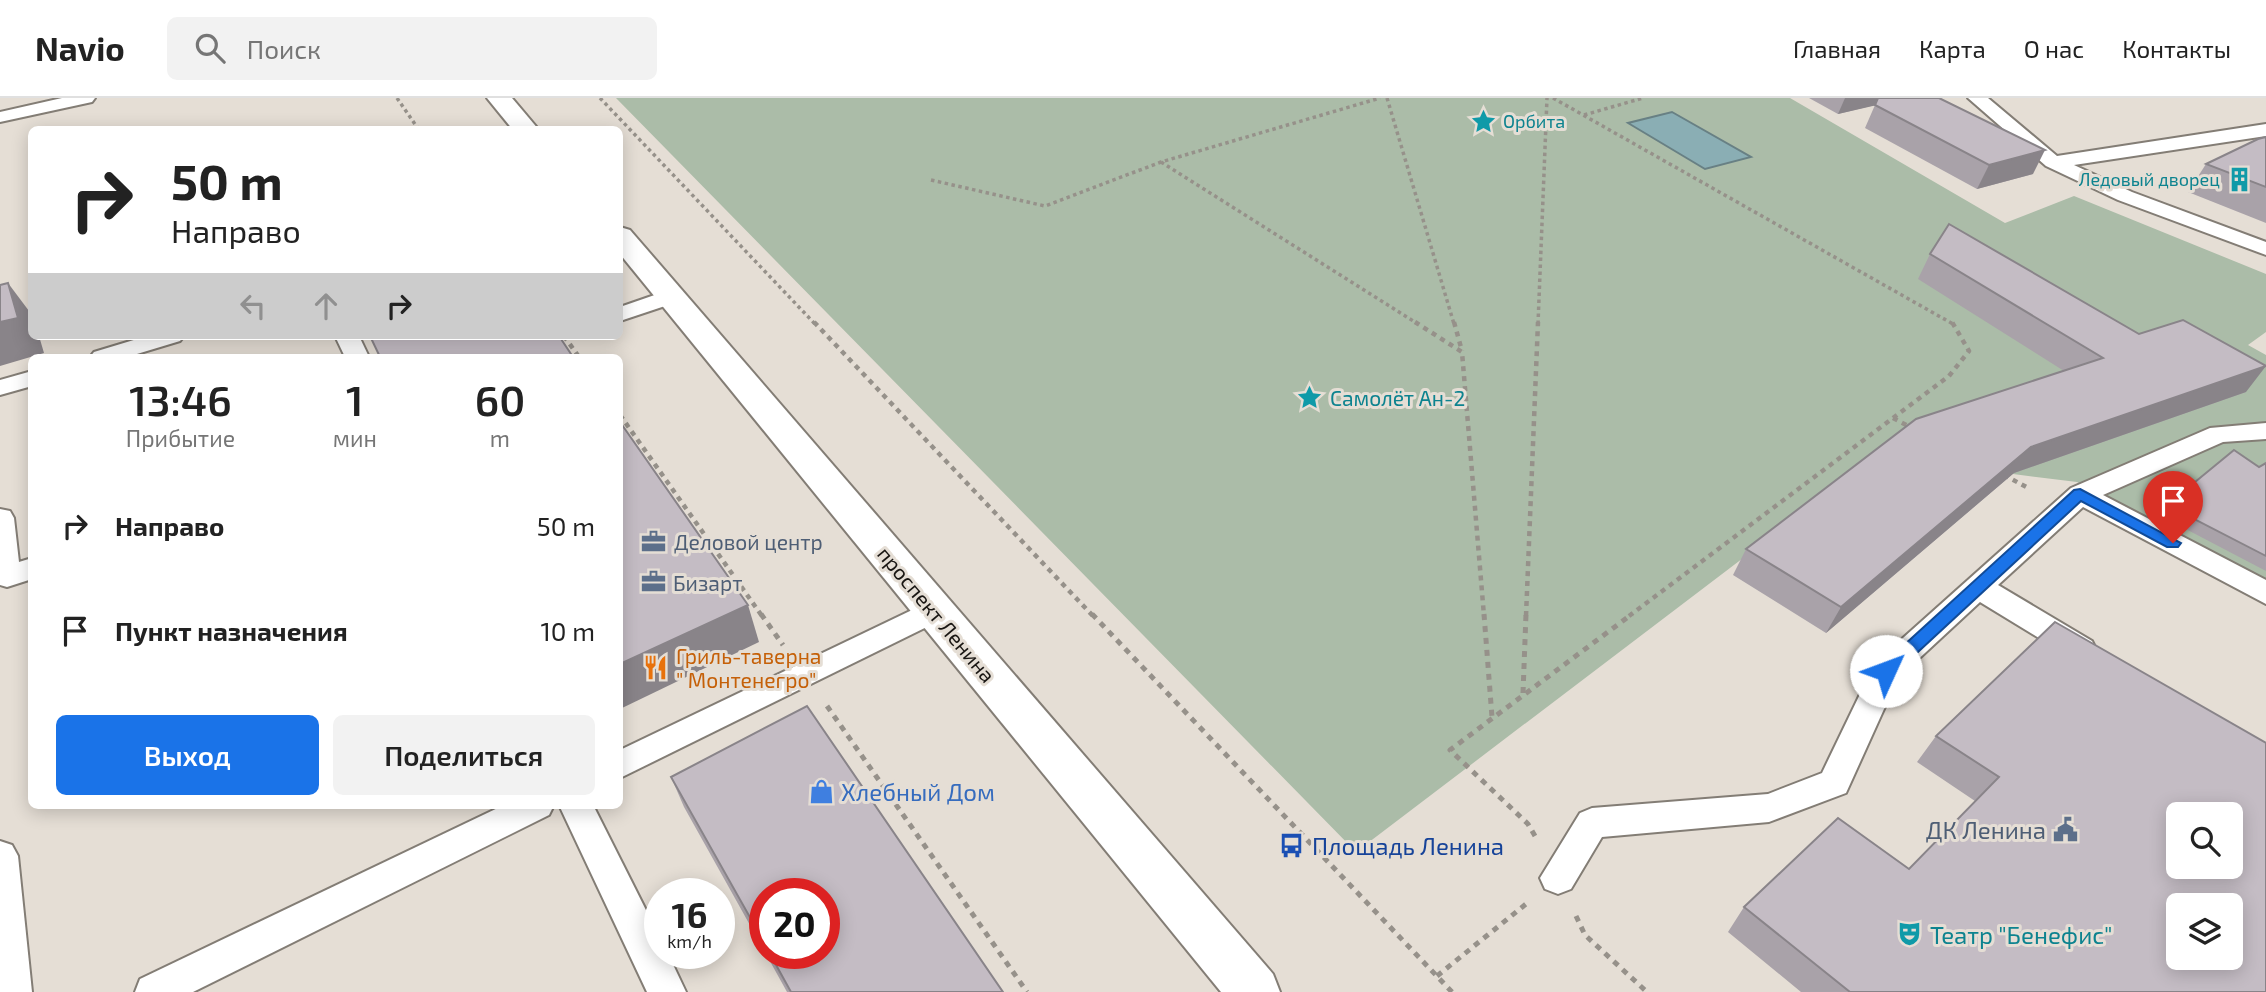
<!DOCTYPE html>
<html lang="ru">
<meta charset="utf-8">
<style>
:root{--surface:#fff;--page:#f2f2f2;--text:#222;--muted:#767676;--line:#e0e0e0;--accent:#1a73e8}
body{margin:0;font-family:"Exo 2",sans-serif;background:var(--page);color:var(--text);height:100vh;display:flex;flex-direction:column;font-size:26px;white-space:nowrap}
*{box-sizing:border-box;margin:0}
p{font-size:23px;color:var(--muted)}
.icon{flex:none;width:38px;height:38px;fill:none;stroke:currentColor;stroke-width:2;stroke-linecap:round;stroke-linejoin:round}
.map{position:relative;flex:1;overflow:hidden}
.details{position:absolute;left:28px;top:256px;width:595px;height:455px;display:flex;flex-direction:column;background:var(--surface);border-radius:10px;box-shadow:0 4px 18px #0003}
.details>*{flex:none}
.banner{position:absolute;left:28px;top:28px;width:595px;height:214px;border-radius:10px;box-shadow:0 4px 18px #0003;background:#fff;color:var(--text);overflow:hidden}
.fabs{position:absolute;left:2166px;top:704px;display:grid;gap:14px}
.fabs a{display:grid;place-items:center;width:77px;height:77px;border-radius:10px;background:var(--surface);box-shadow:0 4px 18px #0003;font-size:35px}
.speed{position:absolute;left:644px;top:780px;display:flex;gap:14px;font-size:35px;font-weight:700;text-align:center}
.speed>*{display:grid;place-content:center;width:91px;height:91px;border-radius:50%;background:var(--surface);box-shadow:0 4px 18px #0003;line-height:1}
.speed small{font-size:18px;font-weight:400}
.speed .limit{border:10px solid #d22;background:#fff;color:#111}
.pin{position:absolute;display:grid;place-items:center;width:60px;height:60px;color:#fff;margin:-72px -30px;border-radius:50% 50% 50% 0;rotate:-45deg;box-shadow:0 0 7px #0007}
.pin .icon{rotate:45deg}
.me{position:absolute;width:77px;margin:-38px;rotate:47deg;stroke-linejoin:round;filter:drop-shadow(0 0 5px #0008)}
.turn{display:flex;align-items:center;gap:24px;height:147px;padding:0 28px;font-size:32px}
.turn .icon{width:91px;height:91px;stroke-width:2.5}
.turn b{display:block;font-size:49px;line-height:60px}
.lanes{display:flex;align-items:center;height:66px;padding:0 28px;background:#0003;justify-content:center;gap:35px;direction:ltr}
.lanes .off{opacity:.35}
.eta{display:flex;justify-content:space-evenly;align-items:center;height:119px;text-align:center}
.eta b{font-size:42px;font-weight:600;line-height:49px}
.primary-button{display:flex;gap:14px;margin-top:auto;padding:14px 28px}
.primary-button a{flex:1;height:80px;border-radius:10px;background:var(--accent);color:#fff;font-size:28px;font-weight:600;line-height:80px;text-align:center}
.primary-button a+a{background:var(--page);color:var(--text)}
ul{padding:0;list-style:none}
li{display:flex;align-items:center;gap:21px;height:105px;padding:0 28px}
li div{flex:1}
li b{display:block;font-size:26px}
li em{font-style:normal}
header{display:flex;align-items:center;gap:42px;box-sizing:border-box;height:98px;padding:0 35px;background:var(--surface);border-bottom:2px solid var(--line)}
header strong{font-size:33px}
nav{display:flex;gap:38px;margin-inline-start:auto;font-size:24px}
.search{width:490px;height:63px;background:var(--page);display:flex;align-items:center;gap:18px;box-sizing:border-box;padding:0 24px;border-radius:10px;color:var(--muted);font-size:26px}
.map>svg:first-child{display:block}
.green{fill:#abbca8}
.water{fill:#8aaeb4;stroke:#688084;stroke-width:2}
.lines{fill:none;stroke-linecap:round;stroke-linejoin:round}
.service-casing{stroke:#837d75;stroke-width:4}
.primary-casing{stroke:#837d75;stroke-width:4}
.path-far2{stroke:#96918a;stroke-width:3.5;stroke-dasharray:3.5 3.5;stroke-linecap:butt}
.path-far1{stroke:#96918a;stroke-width:4.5;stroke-dasharray:5 5;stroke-linecap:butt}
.path{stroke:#96918a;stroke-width:5;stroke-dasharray:6 6;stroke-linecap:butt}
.service{fill:#fff;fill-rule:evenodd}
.primary{fill:#fff;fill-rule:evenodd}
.wall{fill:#a9a2a9}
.shaded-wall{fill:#898489}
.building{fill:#c4bcc4;stroke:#898489;stroke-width:2;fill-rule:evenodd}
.route{fill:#1a73e8;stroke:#114b97;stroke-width:2}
.labels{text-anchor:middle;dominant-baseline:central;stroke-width:6;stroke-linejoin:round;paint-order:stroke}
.far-culture-label{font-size:18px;fill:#0d838f;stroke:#e5ded5;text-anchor:start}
.culture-label{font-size:21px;fill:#0d838f;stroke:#e5ded5;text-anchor:start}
.service-label{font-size:21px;fill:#4e5e75;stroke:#e5ded5;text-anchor:start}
.street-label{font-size:21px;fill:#191613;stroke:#e5ded5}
.food-label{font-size:21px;fill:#c56008;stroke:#e5ded5;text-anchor:start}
.near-shop-label{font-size:24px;fill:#366cbe;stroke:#e5ded5;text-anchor:start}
.near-service-label{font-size:24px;fill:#4e5e75;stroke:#e5ded5;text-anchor:end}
.near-transit-label{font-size:24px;fill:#164399;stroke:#e5ded5;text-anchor:start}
.near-culture-label{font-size:24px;fill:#0d838f;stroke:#e5ded5;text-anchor:start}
</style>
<header>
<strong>Navio</strong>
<div class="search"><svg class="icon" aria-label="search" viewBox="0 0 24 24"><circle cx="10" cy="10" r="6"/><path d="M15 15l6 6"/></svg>Поиск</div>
<nav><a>Главная</a><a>Карта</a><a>О нас</a><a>Контакты</a></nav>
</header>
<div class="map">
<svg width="2266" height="894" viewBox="0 0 2266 894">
<rect width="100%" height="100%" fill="#e5ded5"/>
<polygon class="green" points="616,0 1790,0 2005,125 2074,98 2266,176 2266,234 2248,247 2266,257 2266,482 2077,384 2013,376 1930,318 1356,754"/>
<polygon class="water" points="1672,14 1751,59 1705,71 1628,25"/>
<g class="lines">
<defs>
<g id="service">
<polygon points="62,0 95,0 92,4 0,24 0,14"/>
<polygon points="1968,0 1988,0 2057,58 2266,26 2266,38 2074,67 2132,94 2266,144 2266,157 2118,102 2046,68"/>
<polygon points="672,191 680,193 683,198 680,203 620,223 620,209"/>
<polygon points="147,238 184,238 180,243 127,259 90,259 94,254"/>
<polygon points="335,238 359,238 369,259 345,259"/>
<polygon points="32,273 32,288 0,297 0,282"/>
<polygon points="2266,325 2266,341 2223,344 2103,397 2266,482 2266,506 2083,409 1998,487 2092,543 2096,551 2092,559 2081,562 2070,559 1980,504 1898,580 1846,695 1769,724 1602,739 1571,791 1558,796 1545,791 1540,780 1580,715 1592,710 1768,696 1822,675 1875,565 2071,390 2210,330"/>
<polygon points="0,411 10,413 14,420 19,464 32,460 32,481 7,489 0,487"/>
<polygon points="935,501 945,504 950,512 945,520 620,680 620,652"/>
<polygon points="504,707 554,707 549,717 193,894 135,894 140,881"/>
<polygon points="559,707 593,707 660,840 660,856 668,856 686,894 647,894"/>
<polygon points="0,743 12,747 18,758 32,894 0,894"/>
</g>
<g id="primary">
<polygon points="487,0 512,0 539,32 513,32"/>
<polygon points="620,129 630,132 1273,876 1280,894 1221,894 620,156"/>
</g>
</defs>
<use href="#service" class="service-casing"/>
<use href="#primary" class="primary-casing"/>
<g class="path-far2">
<polyline points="397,0 419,32"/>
<polyline points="600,0 815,226"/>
<polyline points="1387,0 1454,226"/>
<polyline points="1553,0 1953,226"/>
<polyline points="1584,17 1643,0"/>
<polyline points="1161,64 1418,226"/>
<polyline points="931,82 1045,108 1161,64 1380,0"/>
<polyline points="1538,226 1547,0"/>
</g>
<g class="path-far1">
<polyline points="814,224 1093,518"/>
<polyline points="1415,224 1462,254 1484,518"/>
<polyline points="1454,224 1462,253"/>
<polyline points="564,238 579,259"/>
<polyline points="620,317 762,518"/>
<polyline points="1893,320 1912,330"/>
<polyline points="2004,377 2030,391"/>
<polyline points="1526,518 1538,224"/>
<polyline points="1629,518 1949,278 1969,253 1952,224"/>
</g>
<g class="path">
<polyline points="761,516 783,547"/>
<polyline points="1092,516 1452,894"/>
<polyline points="1484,516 1492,619"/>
<polyline points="1523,595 1526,516"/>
<polyline points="827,608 1027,894"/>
<polyline points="1535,738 1528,726 1450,652 1632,516"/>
<polyline points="1576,818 1585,837 1647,894"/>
<polyline points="1437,878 1526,806"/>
</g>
<use href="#service" class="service"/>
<use href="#primary" class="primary"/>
</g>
<g class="wall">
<polygon points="1809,0 1939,0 2033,76 1977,91 1865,30 1875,7 1838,16"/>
<polygon points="2266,39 2266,125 2188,94 2206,66"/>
<polygon points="1930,156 2139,236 2246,294 2014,375 1826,535 1733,477 1746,451 2064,273 1918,181"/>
<polygon points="2266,365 2266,473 2159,417 2167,407"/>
<polygon points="1936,638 2266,645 2266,894 1801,894 1728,834 1744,809 1909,771 1975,703 1917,664"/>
<polygon points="671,679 1003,894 787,894 766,856 824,856 765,796 765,854 684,709"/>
</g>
<g class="shaded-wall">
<polygon points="1845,0 1880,0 1877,7 1838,16"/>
<polygon points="2045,52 2033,76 1977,91 1989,67"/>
<polygon points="8,185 32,217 32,238 39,238 44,255 0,268 0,224"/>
<polygon points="2266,268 2246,294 2014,375 1826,535 1841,509 2031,349"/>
<polygon points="748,507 759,544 620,611 620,566"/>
</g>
<g class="building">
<polygon points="1878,0 1939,0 2045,52 1989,67 1875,7"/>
<polygon points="2266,39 2266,89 2206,66 2258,41"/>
<polygon points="1949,126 2139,236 2183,222 2266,268 2031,349 1841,509 1746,451 1916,321 2103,260 1930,156"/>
<polygon points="8,185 18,220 0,224 0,187"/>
<polygon points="370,238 546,238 547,240 553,238 559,238 573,259 380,259"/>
<polygon points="620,324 748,507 620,566"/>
<polygon points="2234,352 2259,369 2266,365 2266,458 2167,407"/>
<path d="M2055,524L2266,645V894H1850L1744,809L1838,720L1909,771L1999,679L1936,638ZM2179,716H2231V768H2179ZM2179,807H2231V859H2179Z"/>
<polygon points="807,608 1003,894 791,894 770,856 824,856 824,796 765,796 765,846 671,679"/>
</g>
<polygon class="route" points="2080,391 2181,445 2178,449 2167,449 2081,403 1892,578 1880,578 1877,573 1880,569 2074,392"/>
<defs>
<symbol id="sight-bare" viewBox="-9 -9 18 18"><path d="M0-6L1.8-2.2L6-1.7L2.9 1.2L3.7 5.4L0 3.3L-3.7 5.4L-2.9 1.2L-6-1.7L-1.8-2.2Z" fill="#0f9aa8" stroke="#e5ded5" stroke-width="2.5" paint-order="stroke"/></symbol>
<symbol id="building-bare" viewBox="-9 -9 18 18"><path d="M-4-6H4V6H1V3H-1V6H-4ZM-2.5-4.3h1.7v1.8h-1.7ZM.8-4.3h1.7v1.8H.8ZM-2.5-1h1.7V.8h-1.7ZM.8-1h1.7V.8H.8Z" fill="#0f9aa8" stroke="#e5ded5" stroke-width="2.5" paint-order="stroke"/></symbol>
<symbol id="office-bare" viewBox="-9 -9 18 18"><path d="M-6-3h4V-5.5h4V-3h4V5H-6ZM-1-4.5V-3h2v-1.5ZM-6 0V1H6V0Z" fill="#5c6f8a" stroke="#e5ded5" stroke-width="2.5" paint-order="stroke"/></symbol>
<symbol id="restaurant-bare" viewBox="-9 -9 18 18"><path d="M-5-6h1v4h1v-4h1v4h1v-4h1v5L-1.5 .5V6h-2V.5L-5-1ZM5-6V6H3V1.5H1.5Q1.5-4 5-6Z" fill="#e8710a" stroke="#e5ded5" stroke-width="2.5" paint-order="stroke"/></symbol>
<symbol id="shop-bare" viewBox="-9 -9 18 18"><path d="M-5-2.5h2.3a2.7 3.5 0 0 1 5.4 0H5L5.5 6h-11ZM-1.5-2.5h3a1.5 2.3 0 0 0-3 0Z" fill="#3f7fe0" stroke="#e5ded5" stroke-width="2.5" paint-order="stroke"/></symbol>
<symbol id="civic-bare" viewBox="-9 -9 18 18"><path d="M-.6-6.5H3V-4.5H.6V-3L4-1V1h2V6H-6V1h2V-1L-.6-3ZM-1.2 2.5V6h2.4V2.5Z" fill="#5c6f8a" stroke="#e5ded5" stroke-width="2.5" paint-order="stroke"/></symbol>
<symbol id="bus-bare" viewBox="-9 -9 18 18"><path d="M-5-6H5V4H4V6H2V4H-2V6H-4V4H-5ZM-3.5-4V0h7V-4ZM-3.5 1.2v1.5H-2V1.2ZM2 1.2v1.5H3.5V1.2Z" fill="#1a4fb4" stroke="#e5ded5" stroke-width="2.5" paint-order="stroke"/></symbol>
<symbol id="theatre-bare" viewBox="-9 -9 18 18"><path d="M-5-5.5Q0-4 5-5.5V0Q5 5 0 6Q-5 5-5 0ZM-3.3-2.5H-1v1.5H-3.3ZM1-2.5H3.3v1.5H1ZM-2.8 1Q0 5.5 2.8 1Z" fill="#0f9aa8" stroke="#e5ded5" stroke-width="2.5" paint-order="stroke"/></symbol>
</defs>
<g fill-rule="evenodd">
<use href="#sight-bare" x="1466" y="6" width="35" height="35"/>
<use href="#building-bare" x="2222" y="64" width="35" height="35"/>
<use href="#sight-bare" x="1292" y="282" width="35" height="35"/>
<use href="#office-bare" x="636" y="426" width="35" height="35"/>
<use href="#office-bare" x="636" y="466" width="35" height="35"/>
<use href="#restaurant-bare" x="638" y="552" width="35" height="35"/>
<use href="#shop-bare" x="804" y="676" width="35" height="35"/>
<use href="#civic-bare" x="2048" y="714" width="35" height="35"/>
<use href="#bus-bare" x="1274" y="730" width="35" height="35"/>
<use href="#theatre-bare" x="1892" y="818" width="35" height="35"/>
</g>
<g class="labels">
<g class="far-culture-label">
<text x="1503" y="23">Орбита</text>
<text x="2220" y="81" text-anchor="end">Ледовый дворец</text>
</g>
<g class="culture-label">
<text x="1330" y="299">Самолёт Ан-2</text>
</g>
<g class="service-label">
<text x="674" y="443">Деловой центр</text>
<text x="673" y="484">Бизарт</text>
</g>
<g class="street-label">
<text transform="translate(937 516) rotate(50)">проспект Ленина</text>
</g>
<g class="food-label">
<text x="676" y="557">Гриль-таверна<tspan x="676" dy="24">" Монтенегро"</tspan></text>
</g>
<g class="near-shop-label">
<text x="841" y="693">Хлебный Дом</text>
</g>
<g class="near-service-label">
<text x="2046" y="731">ДК Ленина</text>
</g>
<g class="near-transit-label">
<text x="1312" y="747">Площадь Ленина</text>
</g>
<g class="near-culture-label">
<text x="1930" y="836">Театр "Бенефис"</text>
</g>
</g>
</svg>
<div class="fabs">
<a><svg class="icon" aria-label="search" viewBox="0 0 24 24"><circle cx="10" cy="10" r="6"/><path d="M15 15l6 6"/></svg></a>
<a><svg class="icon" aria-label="layers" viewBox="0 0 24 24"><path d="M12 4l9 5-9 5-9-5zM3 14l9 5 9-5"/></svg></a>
</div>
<div class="speed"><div>16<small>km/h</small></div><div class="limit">20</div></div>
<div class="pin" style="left:2173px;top:445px;background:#d93025"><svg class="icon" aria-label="arrive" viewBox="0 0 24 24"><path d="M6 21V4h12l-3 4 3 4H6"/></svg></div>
<svg class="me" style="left:1886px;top:573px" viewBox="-20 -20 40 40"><circle r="19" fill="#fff"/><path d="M0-13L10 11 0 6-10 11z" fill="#1a73e8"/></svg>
<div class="banner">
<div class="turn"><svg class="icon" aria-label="right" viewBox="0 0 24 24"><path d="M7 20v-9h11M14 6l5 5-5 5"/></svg><div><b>50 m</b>Направо</div></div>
<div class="lanes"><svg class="icon off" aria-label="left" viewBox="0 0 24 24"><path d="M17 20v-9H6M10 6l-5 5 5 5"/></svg><svg class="icon off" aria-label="ahead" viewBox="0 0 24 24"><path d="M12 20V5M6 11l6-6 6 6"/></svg><svg class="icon" aria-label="right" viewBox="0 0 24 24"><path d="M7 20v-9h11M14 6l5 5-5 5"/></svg></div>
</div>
<section class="details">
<div class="eta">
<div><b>13:46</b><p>Прибытие</p></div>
<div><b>1</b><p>мин</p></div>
<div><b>60</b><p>m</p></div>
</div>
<ul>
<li><svg class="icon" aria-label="right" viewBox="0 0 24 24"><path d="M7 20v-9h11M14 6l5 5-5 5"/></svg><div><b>Направо</b></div><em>50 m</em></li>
<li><svg class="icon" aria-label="arrive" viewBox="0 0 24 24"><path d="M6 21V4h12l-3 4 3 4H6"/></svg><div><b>Пункт назначения</b></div><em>10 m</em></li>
</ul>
<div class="primary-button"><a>Выход</a><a>Поделиться</a></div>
</section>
</div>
